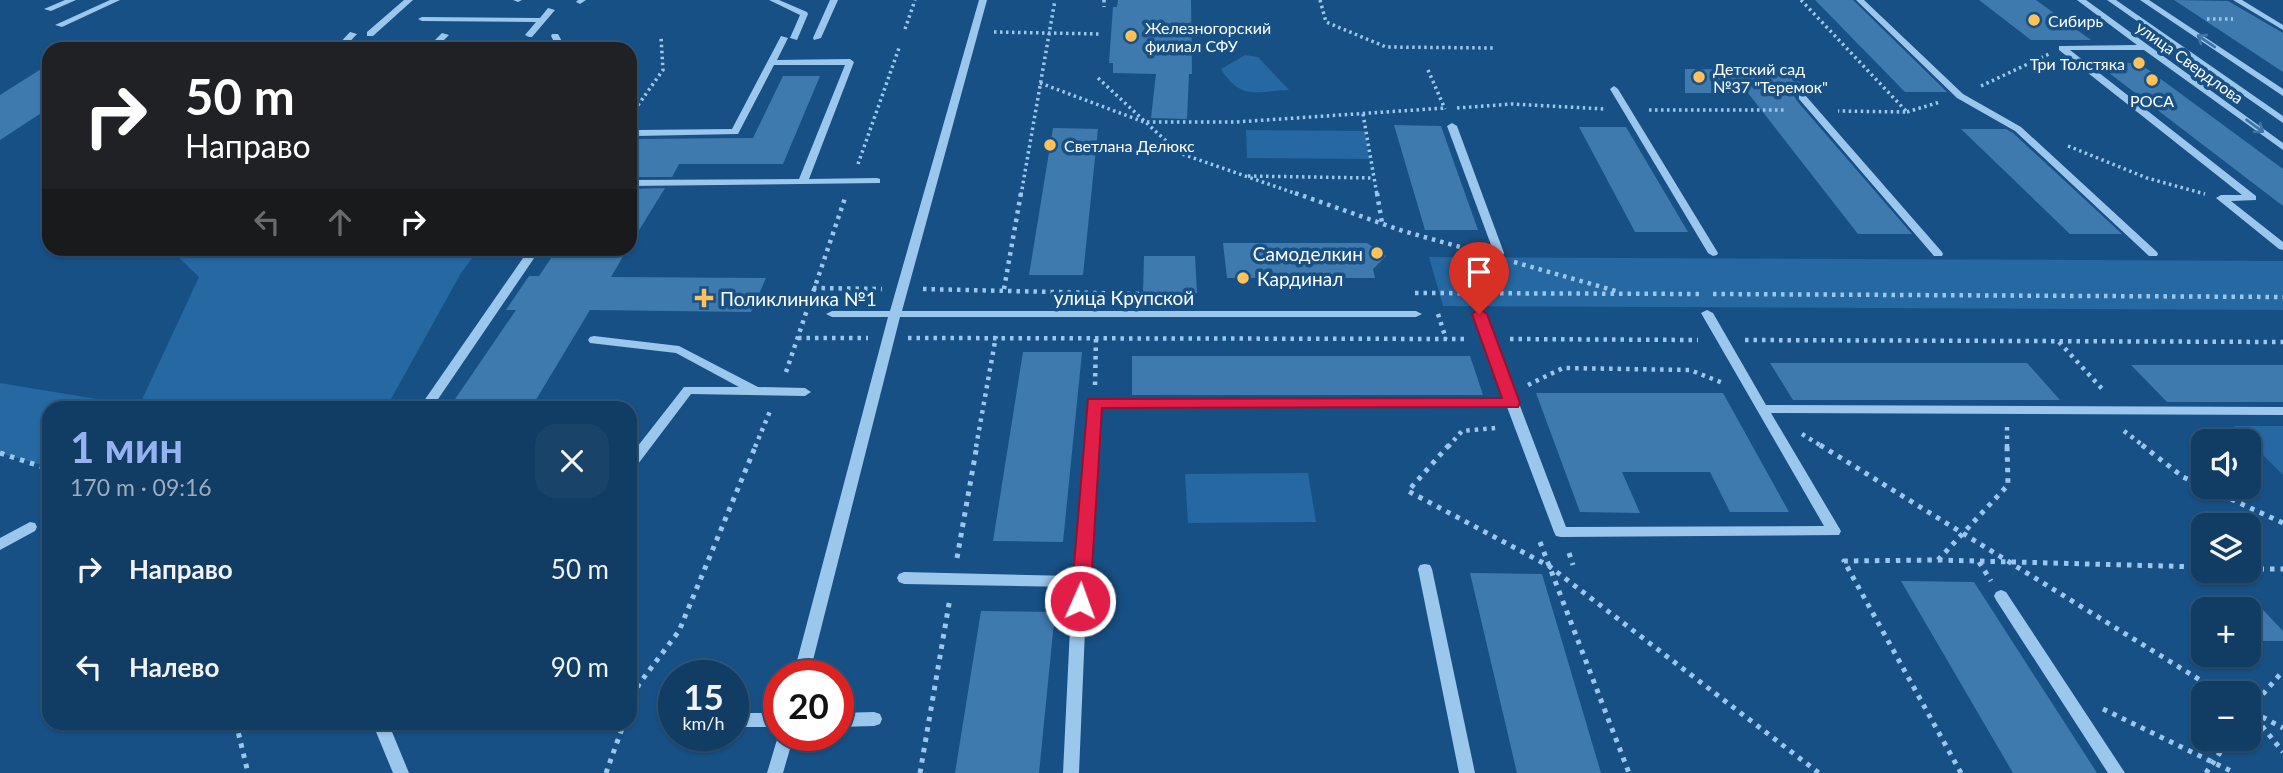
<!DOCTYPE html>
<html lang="ru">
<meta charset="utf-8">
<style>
:root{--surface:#113c64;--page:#1a436a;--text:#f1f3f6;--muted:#9cadbf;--line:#305678;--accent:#95b2f1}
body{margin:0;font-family:Lato,sans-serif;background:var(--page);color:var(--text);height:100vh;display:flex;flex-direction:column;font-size:26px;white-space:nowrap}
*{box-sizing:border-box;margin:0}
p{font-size:23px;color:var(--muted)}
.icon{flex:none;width:38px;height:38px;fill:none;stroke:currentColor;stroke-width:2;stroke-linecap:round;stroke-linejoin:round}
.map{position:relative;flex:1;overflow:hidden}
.side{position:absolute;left:42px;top:401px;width:595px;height:329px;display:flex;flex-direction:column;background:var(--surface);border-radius:21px;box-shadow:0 2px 5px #0004,0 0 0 2px var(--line)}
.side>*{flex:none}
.banner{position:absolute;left:42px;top:42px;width:595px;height:214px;border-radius:21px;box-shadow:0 2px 5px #0004,0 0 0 2px var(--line);background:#202124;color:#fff;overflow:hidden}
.fabs{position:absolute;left:2191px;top:429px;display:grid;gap:14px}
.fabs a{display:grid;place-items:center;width:70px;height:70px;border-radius:14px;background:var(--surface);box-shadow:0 2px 5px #0004,0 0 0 2px var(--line);font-size:35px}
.speed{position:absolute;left:658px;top:660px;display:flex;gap:14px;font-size:35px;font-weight:700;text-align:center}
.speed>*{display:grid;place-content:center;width:91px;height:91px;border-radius:50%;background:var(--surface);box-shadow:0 2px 5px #0004,0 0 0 2px var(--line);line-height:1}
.speed small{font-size:18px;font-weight:400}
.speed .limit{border:10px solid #d22;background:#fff;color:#111}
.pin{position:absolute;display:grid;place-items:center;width:60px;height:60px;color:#fff;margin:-72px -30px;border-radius:50% 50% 50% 0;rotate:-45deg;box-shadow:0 0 7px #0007}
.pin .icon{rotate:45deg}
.me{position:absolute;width:77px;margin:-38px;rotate:2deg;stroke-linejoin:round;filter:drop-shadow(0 0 5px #0008)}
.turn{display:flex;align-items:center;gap:24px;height:147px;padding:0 28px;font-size:32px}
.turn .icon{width:91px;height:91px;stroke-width:2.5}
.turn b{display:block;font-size:49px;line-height:60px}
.lanes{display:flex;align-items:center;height:66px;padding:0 28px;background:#0003;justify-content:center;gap:35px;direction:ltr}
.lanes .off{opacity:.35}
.round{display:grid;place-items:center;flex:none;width:74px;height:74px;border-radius:21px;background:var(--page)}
.summary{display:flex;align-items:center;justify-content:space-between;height:119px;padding:0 28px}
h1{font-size:42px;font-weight:700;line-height:52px;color:var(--accent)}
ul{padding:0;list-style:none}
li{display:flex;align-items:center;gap:21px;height:98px;padding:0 28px}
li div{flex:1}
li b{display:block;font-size:26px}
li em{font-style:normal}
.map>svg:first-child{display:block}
.green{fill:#2568a2}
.building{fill:#3f7aaf}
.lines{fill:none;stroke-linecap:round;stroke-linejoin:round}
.path-far2{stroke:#9bc7ed;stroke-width:3.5;stroke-dasharray:2.5 3.5;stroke-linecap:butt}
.path-far1{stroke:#9bc7ed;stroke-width:4.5;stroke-dasharray:3.5 5;stroke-linecap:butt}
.path{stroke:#9bc7ed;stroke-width:5;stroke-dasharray:4.5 6;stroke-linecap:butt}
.minor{fill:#9bc7ed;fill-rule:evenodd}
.oneway{stroke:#3f74a4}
.route{fill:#e11d48;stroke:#92132f;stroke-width:2}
.poi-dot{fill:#ffc158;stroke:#175085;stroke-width:2.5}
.labels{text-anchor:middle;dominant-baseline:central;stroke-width:7;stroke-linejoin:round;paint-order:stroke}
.far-poi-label{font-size:16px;fill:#fff;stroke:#175085;text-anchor:start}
.far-street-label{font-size:16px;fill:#fff;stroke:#175085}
.poi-label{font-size:19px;fill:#fff;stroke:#175085;text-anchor:start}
.street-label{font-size:19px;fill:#fff;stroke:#175085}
</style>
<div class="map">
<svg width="2283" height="773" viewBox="0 0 2283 773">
<rect width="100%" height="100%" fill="#175085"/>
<g class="green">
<path d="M1245,55L1258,57L1289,90C1256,91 1241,101 1221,69Z"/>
<polygon points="1246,130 1365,131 1369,159 1247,158"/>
<polygon points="170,249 479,249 461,273 386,408 49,408 49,467 0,453 0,383 139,406 199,277"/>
<polygon points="1429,257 2283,261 2283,310 1443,306"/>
<polygon points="2234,426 2283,426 2283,475"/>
<polygon points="1308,473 1316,522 1188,523 1185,474"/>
</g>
<g class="building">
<polygon points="1118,0 1191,0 1192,74 1189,74 1187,119 1151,118 1156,74 1113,73 1113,63 1109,63 1113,7 1117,7"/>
<polygon points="1815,0 1853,0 1947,92 1905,92"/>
<polygon points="1979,0 2036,0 2091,40 2031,40"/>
<polygon points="2174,0 2228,1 2283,33 2283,72"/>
<polygon points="2096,63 2139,63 2283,169 2283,206"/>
<polygon points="49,64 49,108 0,140 0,95"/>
<polygon points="1685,69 1789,70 1809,94 1803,92 1793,94 1797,101 1912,234 1858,234 1748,93 1685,93"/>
<polygon points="783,76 820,76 783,164 679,164 672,177 630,177 630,139 753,138"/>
<polygon points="1394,125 1441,126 1478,230 1425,230"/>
<polygon points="1579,127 1626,127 1688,232 1635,232"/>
<polygon points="1053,128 1098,129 1083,275 1029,275"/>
<polygon points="1961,129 2006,129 2013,133 2122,234 2070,234"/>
<polygon points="665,188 630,245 630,189"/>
<polygon points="1223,243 1367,243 1386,256 1373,269 1375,278 1227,278"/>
<polygon points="558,248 628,248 611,277 766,278 751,312 590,310 531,408 449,408 516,310 506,310 529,276 539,276"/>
<polygon points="1144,256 1195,256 1197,293 1143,293"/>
<polygon points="1023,352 1082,352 1063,542 993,541"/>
<polygon points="1132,356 1470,356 1483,395 1132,395"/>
<polygon points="1770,363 2027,363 2060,400 1793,400"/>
<polygon points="2131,365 2283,365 2283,402 2167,402"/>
<polygon points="1536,393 1723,393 1789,512 1730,512 1710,472 1622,472 1640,513 1580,512"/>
<polygon points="1470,573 1542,574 1601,773 1517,773"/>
<polygon points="1901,581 1974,582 2097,773 2013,773"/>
<polygon points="2249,595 2283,631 2283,641 2258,641 2249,631"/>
<polygon points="981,611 1055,612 1039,773 955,773"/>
</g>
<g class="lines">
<g class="path-far2">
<polyline points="1104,0 1104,7"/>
<polyline points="1320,0 1326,22 1386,47 1494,48"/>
<polyline points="1801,0 1907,112 1838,111"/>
<polyline points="2207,19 2233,19"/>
<polyline points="905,29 915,0"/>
<polyline points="994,32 1101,34"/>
<polyline points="1428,70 1445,109"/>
<polyline points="1098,78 1179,153 1300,195"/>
<polyline points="1040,83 1144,122 1236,122 1445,108"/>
<polyline points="1981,86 2049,54"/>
<polyline points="1457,108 1512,104 1605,109"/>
<polyline points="1649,110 1787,110"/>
<polyline points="1907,112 1940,102"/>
<polyline points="1363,114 1377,195"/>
<polyline points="631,115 663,70 661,37"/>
<polyline points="2068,146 2147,178 2205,194"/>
<polyline points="858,164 899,48"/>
<polyline points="1248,176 1373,178"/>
<polyline points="1021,195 1055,0"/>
</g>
<g class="path-far1">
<polyline points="1295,193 1403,231 1478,252"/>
<polyline points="1377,193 1382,223"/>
<polyline points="1514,262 1616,291"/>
<polyline points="813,288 882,289"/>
<polyline points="923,289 1141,294"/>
<polyline points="1004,289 1021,193"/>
<polyline points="1415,293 1701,294"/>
<polyline points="1713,294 2283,297"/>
<polyline points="1438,314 1446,339"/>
<polyline points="798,338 868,338"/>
<polyline points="908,338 1467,339"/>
<polyline points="1510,339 1698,340"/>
<polyline points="1745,340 2283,342"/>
<polyline points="2059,342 2105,392"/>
<polyline points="786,372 845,198"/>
<polyline points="1095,385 1096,338"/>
<polyline points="1528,385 1563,368 1690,370 1723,383"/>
<polyline points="2007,427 2007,447"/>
<polyline points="2124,431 2145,447"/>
<polyline points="1802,434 1823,447"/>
<polyline points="755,447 771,409"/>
<polyline points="976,447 996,336"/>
<polyline points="1448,447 1462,431 1496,428"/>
</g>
<g class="path">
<polyline points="1449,445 1408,491 1549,566 1819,773"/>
<polyline points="1820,445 2221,693"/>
<polyline points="2142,445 2183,477 2283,523"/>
<polyline points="0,453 49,469"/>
<polyline points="1540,542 1629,773"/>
<polyline points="1569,553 1573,565"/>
<polyline points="957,558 977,445"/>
<polyline points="1938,560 2203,567"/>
<polyline points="1979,562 1991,581"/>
<polyline points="2249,569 2283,569"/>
<polyline points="630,707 639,684 679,631 756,445"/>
<polyline points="2103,709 2235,773"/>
<polyline points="2249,710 2283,752"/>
<polyline points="2249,710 2283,671"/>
<polyline points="2253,712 2283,728"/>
<polyline points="236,723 248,773"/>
<polyline points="606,773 624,723"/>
<polyline points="920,773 950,598"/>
<polyline points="1961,773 1844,561 1938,560 2008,485 2007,445"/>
<polyline points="2206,773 2230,738"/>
</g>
<g class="minor">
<polygon points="65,0 76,0 51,11 44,9"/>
<polygon points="110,0 120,0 62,27 55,25"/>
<polygon points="404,0 413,0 373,36 367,36 367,32"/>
<polygon points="513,0 522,0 518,2"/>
<polygon points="578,0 586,0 580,4 576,2"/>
<polygon points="769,0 779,0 807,12 808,14 797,40 790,38 800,15"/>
<polygon points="830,0 838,0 821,38 814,40 813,38"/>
<polygon points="979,0 987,0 902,311 1416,311 1422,314 1416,317 900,317 809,676 793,676 888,317 832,317 826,314 832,311 890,311"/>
<polygon points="1856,0 1864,0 1963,94 2021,127 2157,252 2158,254 2157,256 2149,256 2015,131 1957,98"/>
<polygon points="2077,0 2086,0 2283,143 2283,150 2144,50 2070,50 2256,196 2256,200 2231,201 2283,242 2283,250 2279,249 2216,198 2221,195 2242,195 2059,50 2059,46 2062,46 2137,45"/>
<polygon points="2107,0 2116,0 2283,116 2283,123"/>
<polygon points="2140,0 2149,0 2283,89 2283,96"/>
<polygon points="2233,0 2242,0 2283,25 2283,30"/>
<polygon points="548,8 555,10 532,37 529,37 525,35 536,22 422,21 418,19 422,17 540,18"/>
<polygon points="350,32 357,34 343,49 334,49"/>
<polygon points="442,33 449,35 435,49 426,49"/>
<polygon points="552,34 558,34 566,49 558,49 551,36"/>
<polygon points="781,36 788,38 777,60 850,59 854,62 809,179 877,178 880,179 880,183 630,186 630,180 799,179 845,65 774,65 738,134 636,136 631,133 636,130 732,129"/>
<polygon points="1614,86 1618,89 1718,253 1717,255 1713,256 1708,253 1610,89"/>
<polygon points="1802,94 1805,95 1942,252 1943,254 1942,256 1934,256 1799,99 1799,95"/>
<polygon points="1452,123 1457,126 1504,253 1503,255 1499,256 1494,253 1447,126"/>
<polygon points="530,248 541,248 432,408 419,408"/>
<polygon points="1707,310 1713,313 1766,405 2283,407 2283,415 1771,413 1841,531 1839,535 1561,537 1556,536 1554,532 1507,407 1100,407 1087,582 1079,773 1063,773 1072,587 904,584 899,582 897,578 899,574 904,572 1073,576 1088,403 1090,400 1504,399 1473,314 1479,311 1485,314 1566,527 1824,526 1701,313"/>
<polygon points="594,336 679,346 758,387 805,388 811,392 805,396 691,394 635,468 630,470 630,456 684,387 739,387 676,353 590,343 588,340 590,337"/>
<polygon points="30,522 35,523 37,527 35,531 0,550 0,538"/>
<polygon points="1425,564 1430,565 1432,569 1475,773 1459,773 1418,569 1420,565"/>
<polygon points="2001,590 2006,592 2125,773 2108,773 1996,600 1994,596 1996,592"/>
<polygon points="874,712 880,714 882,719 880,724 874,726 838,727 838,713"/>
<rect x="733" y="713" width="46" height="14"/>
<polygon points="376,723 392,723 390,727 409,773 393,773 374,727"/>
<polygon points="779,733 779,735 794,735 783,773 767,773"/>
</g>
</g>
<defs><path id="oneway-shaft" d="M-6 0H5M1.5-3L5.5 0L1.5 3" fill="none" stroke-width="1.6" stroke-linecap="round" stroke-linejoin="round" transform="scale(1.75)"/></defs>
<g class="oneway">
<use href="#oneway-shaft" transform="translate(2206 41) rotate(-146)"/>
<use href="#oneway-shaft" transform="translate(2255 126) rotate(36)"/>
</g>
<polygon class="route" points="1479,309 1487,314 1520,403 1518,407 1102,408 1090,601 1087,606 1080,609 1074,606 1071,601 1088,399 1502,398 1472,314"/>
<g class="poi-dot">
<circle cx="2034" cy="20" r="7"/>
<circle cx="1131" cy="36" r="7"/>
<circle cx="2139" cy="63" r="7"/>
<circle cx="1699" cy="77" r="7"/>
<circle cx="2152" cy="80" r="7"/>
<circle cx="1050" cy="145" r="7"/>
<circle cx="1377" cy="253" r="7"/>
<circle cx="1243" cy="278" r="7"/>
<path d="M700.5 287.5h7v7h7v7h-7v7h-7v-7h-7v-7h7z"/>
</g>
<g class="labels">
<g class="far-poi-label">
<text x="2048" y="20">Сибирь</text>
<text x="1145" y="27">Железногорский<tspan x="1145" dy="18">филиал СФУ</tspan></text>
<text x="2125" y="63" text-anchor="end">Три Толстяка</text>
<text x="1713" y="68">Детский сад<tspan x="1713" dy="18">№37 "Теремок"</tspan></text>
<text x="2152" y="100" text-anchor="middle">РОСА</text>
<text x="1064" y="145">Светлана Делюкс</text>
</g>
<g class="far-street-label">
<text transform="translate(2190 62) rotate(36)">улица Свердлова</text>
</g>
<g class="poi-label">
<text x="1363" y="253" text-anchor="end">Самоделкин</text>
<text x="1257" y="278">Кардинал</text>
<text x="720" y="298">Поликлиника №1</text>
</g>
<g class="street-label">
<text x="1124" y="297">улица Крупской</text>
</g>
</g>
</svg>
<div class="fabs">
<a><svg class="icon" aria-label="sound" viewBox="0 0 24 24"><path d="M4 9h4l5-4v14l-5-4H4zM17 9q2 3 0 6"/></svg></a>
<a><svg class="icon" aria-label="layers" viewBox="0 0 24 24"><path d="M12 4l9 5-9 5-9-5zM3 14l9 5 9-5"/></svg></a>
<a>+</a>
<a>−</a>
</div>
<div class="speed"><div>15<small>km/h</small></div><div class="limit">20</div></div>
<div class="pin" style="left:1479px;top:314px;background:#d93025"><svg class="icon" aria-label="arrive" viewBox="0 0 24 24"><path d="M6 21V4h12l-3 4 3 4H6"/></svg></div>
<svg class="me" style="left:1080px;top:601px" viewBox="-20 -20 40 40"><circle r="17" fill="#e11d48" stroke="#fff" stroke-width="3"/><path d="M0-11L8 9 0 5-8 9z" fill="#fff"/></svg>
<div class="banner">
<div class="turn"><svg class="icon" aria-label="right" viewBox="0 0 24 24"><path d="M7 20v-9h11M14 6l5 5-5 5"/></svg><div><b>50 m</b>Направо</div></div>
<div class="lanes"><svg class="icon off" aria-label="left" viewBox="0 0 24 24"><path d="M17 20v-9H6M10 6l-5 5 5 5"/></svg><svg class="icon off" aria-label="ahead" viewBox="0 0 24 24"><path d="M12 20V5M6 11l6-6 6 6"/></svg><svg class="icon" aria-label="right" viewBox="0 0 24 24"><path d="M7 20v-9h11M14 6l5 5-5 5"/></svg></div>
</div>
<section class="side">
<div class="summary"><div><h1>1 мин</h1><p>170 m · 09:16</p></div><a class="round"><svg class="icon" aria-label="close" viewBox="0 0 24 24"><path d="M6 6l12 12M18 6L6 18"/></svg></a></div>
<ul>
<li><svg class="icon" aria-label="right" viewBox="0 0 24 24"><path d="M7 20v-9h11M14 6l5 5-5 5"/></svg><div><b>Направо</b></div><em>50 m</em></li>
<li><svg class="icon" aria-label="left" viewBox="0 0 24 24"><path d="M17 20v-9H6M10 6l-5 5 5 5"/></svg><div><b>Налево</b></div><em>90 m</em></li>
</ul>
</section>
</div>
